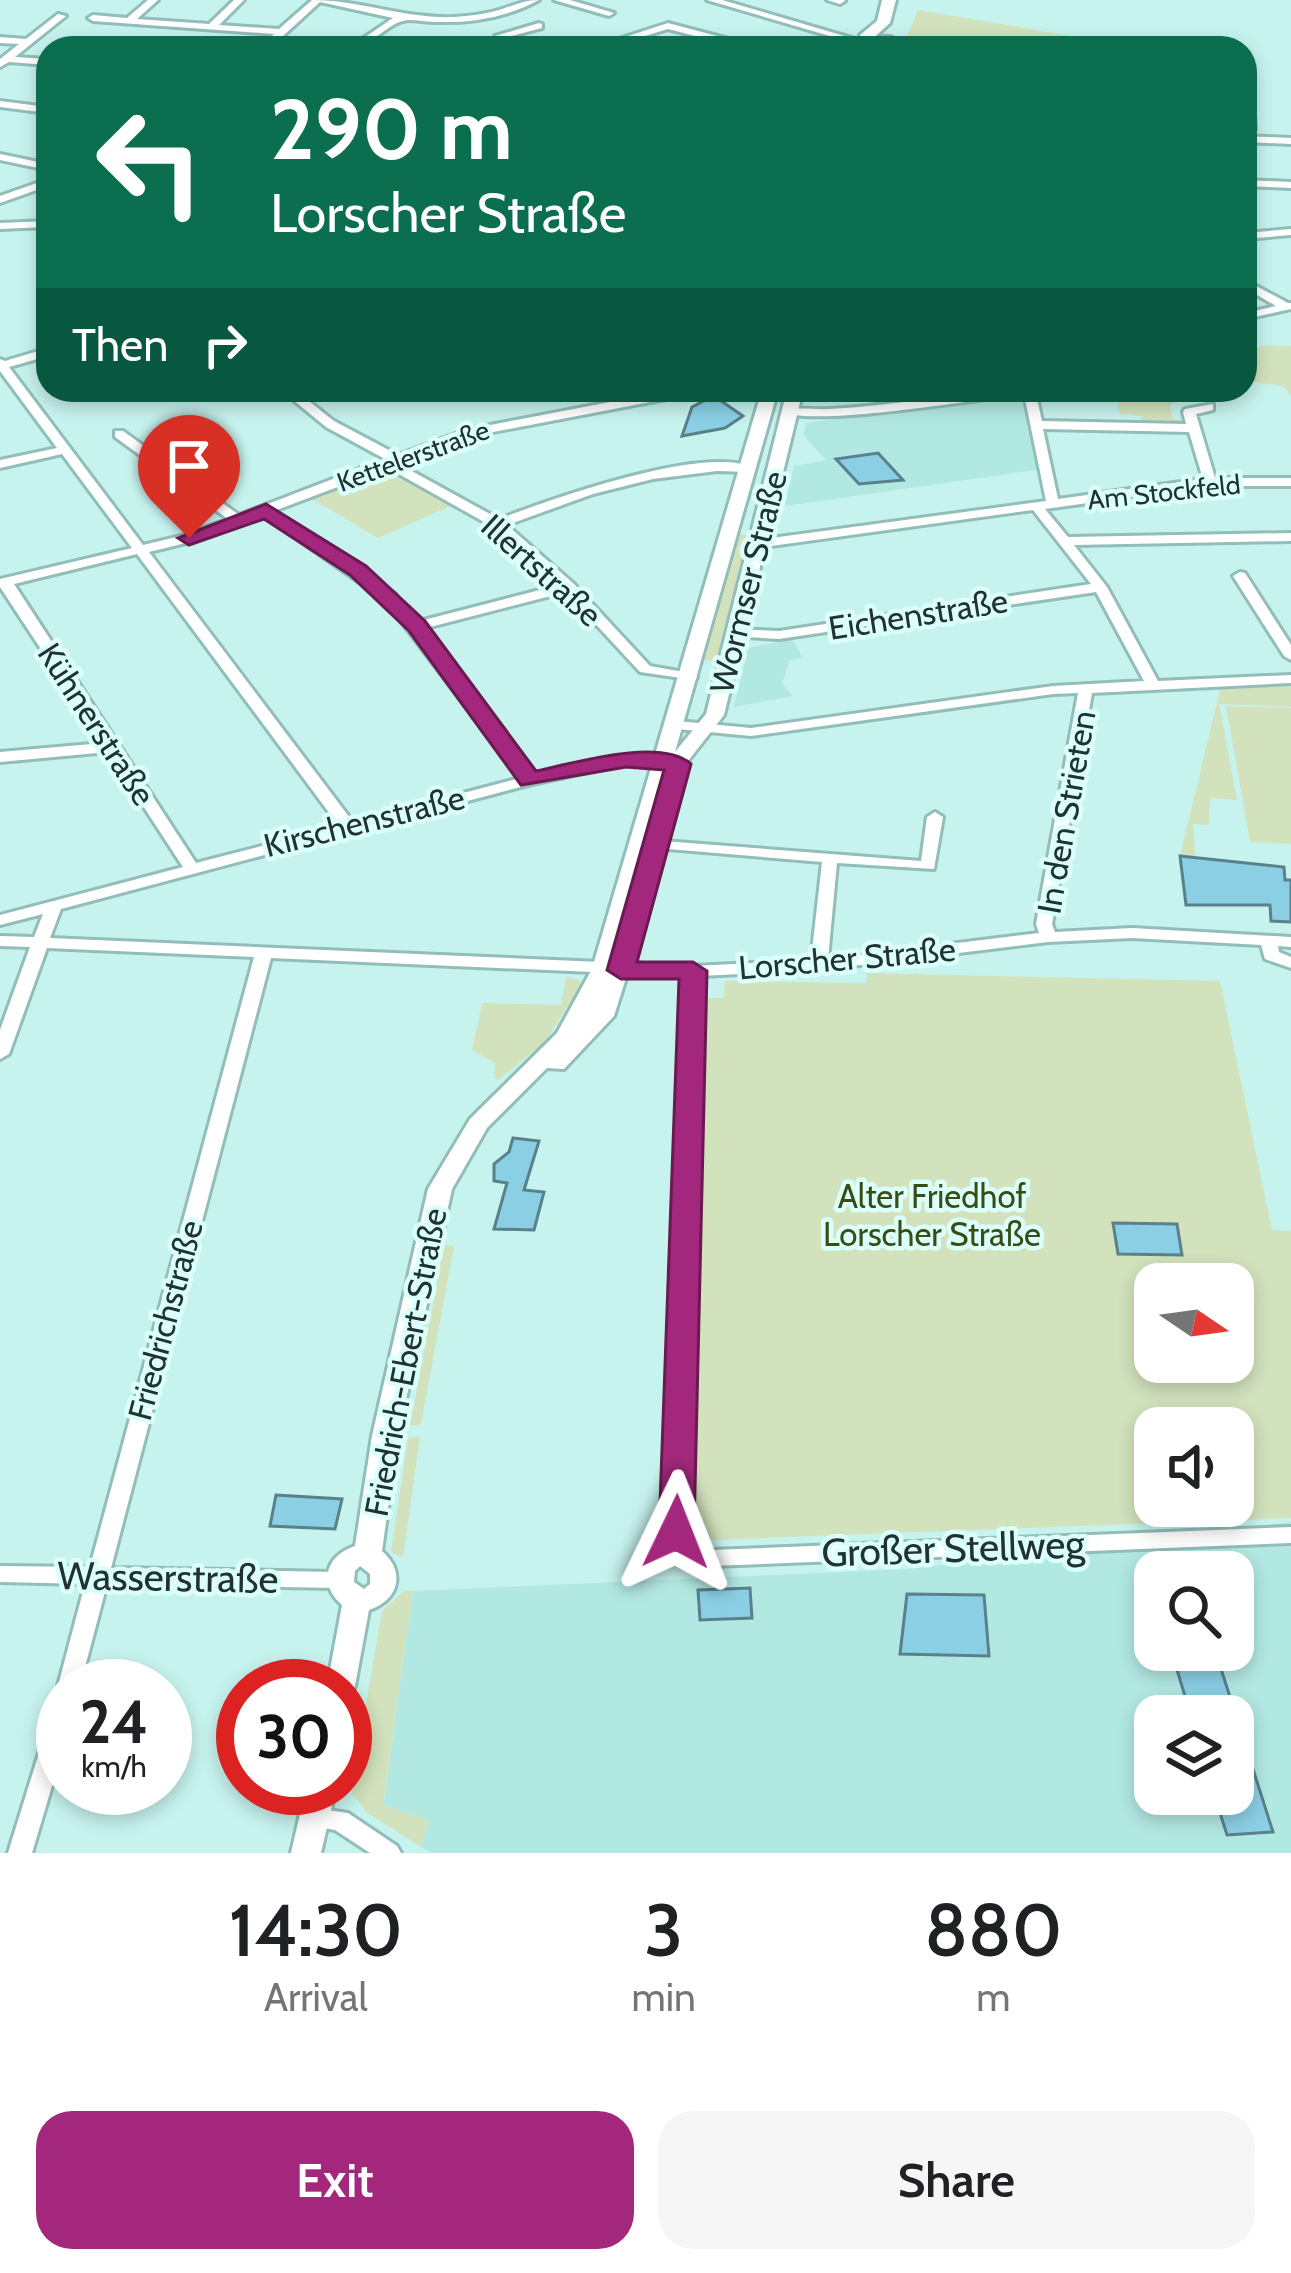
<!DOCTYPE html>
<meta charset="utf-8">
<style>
:root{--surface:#fff;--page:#f6f6f6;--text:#202124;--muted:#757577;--accent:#a3287d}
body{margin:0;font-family:Cabin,sans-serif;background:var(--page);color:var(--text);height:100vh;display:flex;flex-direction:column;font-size:45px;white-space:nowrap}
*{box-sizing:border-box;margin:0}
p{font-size:39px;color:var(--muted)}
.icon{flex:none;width:66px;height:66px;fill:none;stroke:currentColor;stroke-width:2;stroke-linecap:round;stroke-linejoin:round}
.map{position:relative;height:1853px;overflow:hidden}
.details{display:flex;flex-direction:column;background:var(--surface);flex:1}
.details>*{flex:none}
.top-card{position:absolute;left:36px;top:36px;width:1221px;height:366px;border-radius:36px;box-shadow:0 6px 18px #0003;background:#0b6e4f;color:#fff;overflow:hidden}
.needle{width:78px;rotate:103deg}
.buttons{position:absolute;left:1134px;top:1263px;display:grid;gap:24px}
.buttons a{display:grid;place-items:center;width:120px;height:120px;border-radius:24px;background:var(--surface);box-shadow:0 6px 18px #0003;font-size:60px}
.speed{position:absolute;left:36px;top:1659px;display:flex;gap:24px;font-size:60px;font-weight:700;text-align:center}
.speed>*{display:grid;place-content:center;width:156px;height:156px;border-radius:50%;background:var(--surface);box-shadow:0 6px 18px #0003;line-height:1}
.speed small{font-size:30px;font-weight:400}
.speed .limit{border:18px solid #d22;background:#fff;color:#111}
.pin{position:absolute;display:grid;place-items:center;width:102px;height:102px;color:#fff;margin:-123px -51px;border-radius:50% 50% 50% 0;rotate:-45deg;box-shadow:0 0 12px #0007}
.pin .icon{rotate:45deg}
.me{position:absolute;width:132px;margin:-66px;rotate:2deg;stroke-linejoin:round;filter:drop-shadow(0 0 9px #0008)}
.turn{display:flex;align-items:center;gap:42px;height:252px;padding:0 36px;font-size:54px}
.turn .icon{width:156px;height:156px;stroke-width:2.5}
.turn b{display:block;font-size:84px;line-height:102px}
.then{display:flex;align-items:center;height:114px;padding:0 36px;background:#0003;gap:24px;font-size:45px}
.eta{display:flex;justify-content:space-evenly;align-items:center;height:204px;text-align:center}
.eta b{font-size:72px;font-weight:600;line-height:84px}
.action{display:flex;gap:24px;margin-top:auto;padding:24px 36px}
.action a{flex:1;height:138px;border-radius:36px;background:var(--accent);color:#fff;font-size:48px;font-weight:600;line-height:138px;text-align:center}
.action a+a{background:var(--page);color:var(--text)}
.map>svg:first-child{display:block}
.built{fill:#b2e8e2;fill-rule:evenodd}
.green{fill:#d2e2bd;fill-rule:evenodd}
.building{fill:#8bcfe5;stroke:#5a808c;stroke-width:3}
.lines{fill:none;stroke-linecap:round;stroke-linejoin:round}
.minor-casing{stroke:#92bdb9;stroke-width:6}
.tertiary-casing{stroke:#92bdb9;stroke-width:6}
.secondary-casing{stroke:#92bdb9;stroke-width:6}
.minor{fill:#fff;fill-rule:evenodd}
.tertiary{fill:#fff;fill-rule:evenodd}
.secondary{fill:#fff;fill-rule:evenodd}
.route{fill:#a3287d;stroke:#6a1a51;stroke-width:3}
.labels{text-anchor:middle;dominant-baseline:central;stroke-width:9;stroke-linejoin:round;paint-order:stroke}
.far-street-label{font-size:27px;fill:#213231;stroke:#dbfffb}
.street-label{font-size:33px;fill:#213231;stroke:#dbfffb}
.park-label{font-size:33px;fill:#384c15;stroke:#dbfffb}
.near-street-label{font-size:39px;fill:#213231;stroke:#dbfffb}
</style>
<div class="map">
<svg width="1291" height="1853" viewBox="0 0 1291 1853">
<rect width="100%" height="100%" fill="#c7f3ef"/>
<g class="built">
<polygon points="1001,396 1027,401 1042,469 785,506 794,466 826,460 803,435 806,423"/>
<polygon points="792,639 803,658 790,660 782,684 793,696 734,707 748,648"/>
<path d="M1291,1522V1853H432L421,1847L429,1820L383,1806L413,1591L908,1569ZM1155,1572H1233V1650H1155ZM1155,1716H1233V1794H1155Z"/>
</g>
<g class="green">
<polygon points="918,10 1140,48 902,48"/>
<polygon points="1267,345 1291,346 1291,396 1283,386 1245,381 1245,350"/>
<polygon points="1048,390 1205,390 1208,399 1181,398 1170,406 1173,419 1187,420 1184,425 1137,424 1143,416 1120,414 1117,401 1063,398 1062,392"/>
<polygon points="379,472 396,473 457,503 378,538 312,499"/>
<polygon points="733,534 756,536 724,661 698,659"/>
<polygon points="1291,685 1291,707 1219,704 1237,800 1210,798 1209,825 1193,824 1195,857 1180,856 1221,686"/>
<polygon points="1226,706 1291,708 1291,844 1250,842"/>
<path d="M867,973L1220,981L1272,1230L1291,1231V1518L708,1540L688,1525L705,998H724L725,981L867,983ZM1155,1284H1233V1362H1155ZM1155,1428H1233V1506H1155Z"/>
<polygon points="566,977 580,980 580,987 544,1043 498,1080 494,1078 495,1063 472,1050 482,1003 561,1005"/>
<polygon points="444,1245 454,1246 421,1424 410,1426"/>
<polygon points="420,1436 403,1558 391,1552 408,1438"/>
<polygon points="404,1591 413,1591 383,1805 429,1820 421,1847 366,1812 351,1791 382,1611"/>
</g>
<g class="building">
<polygon points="714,396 743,416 725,428 682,436 692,407"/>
<polygon points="878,453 903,480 859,484 836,459"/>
<polygon points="1180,856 1284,867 1285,880 1291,880 1291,922 1271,921 1270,905 1186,905"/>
<polygon points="513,1138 539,1141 524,1190 544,1192 534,1230 494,1229 507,1183 494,1181 494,1164 509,1152"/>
<polygon points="1113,1223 1177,1224 1182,1255 1118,1254"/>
<polygon points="276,1495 342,1499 335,1529 270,1526"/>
<polygon points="750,1588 752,1618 700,1620 698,1590"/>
<polygon points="907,1594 984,1595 989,1656 900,1654"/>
<polygon points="1171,1650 1215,1650 1273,1832 1227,1835 1214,1794 1233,1794 1233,1716 1191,1716"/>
</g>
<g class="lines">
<defs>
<g id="minor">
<path d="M148,0H158L137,19L209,24L234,0H244L219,25L279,29L312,0C360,0 406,19 454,17C470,16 487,14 502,9C515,5 525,0 539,0C508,17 472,23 437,22C427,22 417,20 408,20C386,22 373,48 349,48L393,18L320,2L270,48H259L274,34L93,21L88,18L93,15L127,18Z"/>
<polygon points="554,0 570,0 614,13 609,16"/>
<polygon points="707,0 722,0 865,42 857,44"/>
<polygon points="827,0 844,0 845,1 840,4"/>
<polygon points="58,14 66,16 15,57 48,59 48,65 9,62 0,67 0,59 19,44 0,43 0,37 26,39"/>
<polygon points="539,23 542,24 542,28 500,39 495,36"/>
<polygon points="668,23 755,46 757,48 741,48 668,29 606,48 591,48"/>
<polygon points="1247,89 1252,92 1255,129 1250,132 1245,129"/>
<polygon points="0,101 48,107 48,113 0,107"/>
<polygon points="1245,136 1291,138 1291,144 1245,142"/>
<polygon points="0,154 48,164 48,170 0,160"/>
<polygon points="48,179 48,186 0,203 0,196"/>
<polygon points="1245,180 1291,182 1291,188 1245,186"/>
<polygon points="48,221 48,227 0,229 0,223"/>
<polygon points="1291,229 1291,235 1245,239 1245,233"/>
<polygon points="1245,280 1288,303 1291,303 1291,309 1245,319 1245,313 1276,306 1245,288"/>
<path d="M48,348V356L9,367L143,545L185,535L228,519L115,437V431H123L239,515L385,459L326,427L281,390H295L334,421L398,455L469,429L673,390H698L692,394L472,436L399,464L499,519C552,499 705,444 754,468L748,472L717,471L653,479L593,494L507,525L574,584L650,666L695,674L697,677L695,680L640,672L566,592L422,629L534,775C575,766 644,742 682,763L679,766L626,764L532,784L61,909L50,938L693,966L811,960L822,862L656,848L650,846L648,843L650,840L921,861L927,817L935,812L943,817L934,869L837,863L828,959L1039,933L1036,924L1078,693L1053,694L751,736L677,729L670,725L677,721L751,728L1053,686L1144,681L1096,592L779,639L730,636L728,633L730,630L735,629L779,631L1091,584L1033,510L757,548L750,544L757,540L1046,501L1024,394C979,399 814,427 783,412C796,406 813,410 829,409C898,406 966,390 1035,390L1042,421L1186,424L1183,412L1185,409L1213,404V410L1196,414L1215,478H1291V486H1210L1045,509L1068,537L1291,533V541L1074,545L1107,587L1158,681L1291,675V683L1092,693L1052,924L1055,932L1132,928L1291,937V947L1278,946L1279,952L1291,957V968L1265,959L1261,945L1132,938L1048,942L819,970L701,976L687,1531L695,1546L712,1550L1291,1527V1543L712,1566L680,1558L665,1532L684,976L271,958L111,1568L336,1572L344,1574L347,1580L344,1586L336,1588L107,1584L80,1686H63V1693L61,1692L58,1686L85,1584L0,1582V1566L90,1567L254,957L47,948L9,1054L0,1059V1030L30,947L0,946V936L34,937L43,914L0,925V915L183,867L108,752L0,762V752L103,743L0,587V579L132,548L62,454L0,468V460L57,448L0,371V359L5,361ZM1043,429L1189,432L1203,479L1058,499ZM388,468L493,527L559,585L416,622L395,594L274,511ZM263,515L385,600L520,778L353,822L149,552L194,541ZM137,554L339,826L196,863L14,584Z"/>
<polygon points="1240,572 1245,573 1291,645 1291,660 1284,656 1233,576"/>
<polygon points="63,1702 63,1749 32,1853 8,1853 52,1711 55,1704"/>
<polygon points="314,1808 348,1813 397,1846 401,1853 370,1853 335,1830 306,1825 302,1818 306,1811"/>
</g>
<g id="tertiary">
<polygon points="862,36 891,37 897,41 892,48 868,44 867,48 857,48 856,40"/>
<path d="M762,390H778L675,752L706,714L787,390H803L724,715L688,761L671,823L661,829L654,827L633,900L646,901L649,905L614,1016L564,1069L547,1068L487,1128L452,1189L398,1436L382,1551C406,1572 399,1600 369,1610L355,1686L351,1694L345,1696V1686H327L342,1605C318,1584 325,1556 355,1546L372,1436L428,1189L470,1119L557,1033L592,969ZM360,1566L370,1574V1584L364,1589L354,1582L355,1571Z"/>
<polygon points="306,1788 336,1788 321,1853 291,1853"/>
</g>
<polygon id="secondary" points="882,0 896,0 890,23 870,41 860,41 860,35 877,21"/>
</defs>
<use href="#minor" class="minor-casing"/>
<use href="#tertiary" class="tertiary-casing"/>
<use href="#secondary" class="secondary-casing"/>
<use href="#minor" class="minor"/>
<use href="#tertiary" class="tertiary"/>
<use href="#secondary" class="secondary"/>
</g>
<path class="route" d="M266,504L366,566L425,621L536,771C574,763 660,737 691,764L637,962H693L707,971L694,1532L689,1542H664L659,1532L679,979H621L607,970L664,770L626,767L521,785L409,631L350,575L264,519L189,545L178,538Z"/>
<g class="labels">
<g class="far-street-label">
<text transform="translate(413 456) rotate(-20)">Kettelerstraße</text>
<text transform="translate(1164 492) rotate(-6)">Am Stockfeld</text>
</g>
<g class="street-label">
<text transform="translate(542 570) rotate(42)">Illertstraße</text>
<text transform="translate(748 582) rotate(-76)">Wormser Straße</text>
<text transform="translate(918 614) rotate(-9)">Eichenstraße</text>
<text transform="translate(97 724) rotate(57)">Kühnerstraße</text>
<text transform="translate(1066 812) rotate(-80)">In den Strieten</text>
<text transform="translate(364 821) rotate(-14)">Kirschenstraße</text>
<text transform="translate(847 958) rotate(-5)">Lorscher Straße</text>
<text transform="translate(165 1320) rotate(-75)">Friedrichstraße</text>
<text transform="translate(405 1362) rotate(-79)">Friedrich-Ebert-Straße</text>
</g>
<g class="park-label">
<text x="932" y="1196">Alter Friedhof<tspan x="932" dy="38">Lorscher Straße</tspan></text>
</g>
<g class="near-street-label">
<text transform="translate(953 1548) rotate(-2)">Großer Stellweg</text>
<text transform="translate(168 1577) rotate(1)">Wasserstraße</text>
</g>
</g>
</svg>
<div class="buttons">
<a><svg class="needle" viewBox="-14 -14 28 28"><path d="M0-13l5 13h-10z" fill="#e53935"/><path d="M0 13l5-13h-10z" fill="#757577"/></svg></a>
<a><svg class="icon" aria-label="sound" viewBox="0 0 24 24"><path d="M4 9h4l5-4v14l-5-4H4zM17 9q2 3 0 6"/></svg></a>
<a><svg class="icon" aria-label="search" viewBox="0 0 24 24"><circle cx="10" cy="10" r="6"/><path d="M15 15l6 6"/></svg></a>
<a><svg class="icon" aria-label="layers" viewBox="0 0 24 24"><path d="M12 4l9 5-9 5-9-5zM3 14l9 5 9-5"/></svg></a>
</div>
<div class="speed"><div>24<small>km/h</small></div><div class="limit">30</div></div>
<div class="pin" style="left:189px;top:538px;background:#d93025"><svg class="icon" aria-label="arrive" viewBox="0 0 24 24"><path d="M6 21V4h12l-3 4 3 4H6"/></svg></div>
<svg class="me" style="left:676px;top:1532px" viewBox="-20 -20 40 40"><path d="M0-17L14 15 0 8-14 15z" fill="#a3287d" stroke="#fff" stroke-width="4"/></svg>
<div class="top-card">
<div class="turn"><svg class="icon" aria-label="left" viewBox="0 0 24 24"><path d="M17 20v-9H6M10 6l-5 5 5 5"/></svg><div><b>290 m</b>Lorscher Straße</div></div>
<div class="then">Then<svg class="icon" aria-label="right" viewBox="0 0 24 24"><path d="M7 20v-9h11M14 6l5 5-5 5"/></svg></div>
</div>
</div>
<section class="details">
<div class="eta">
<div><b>14:30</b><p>Arrival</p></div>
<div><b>3</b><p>min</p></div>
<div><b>880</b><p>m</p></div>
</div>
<div class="action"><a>Exit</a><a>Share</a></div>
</section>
